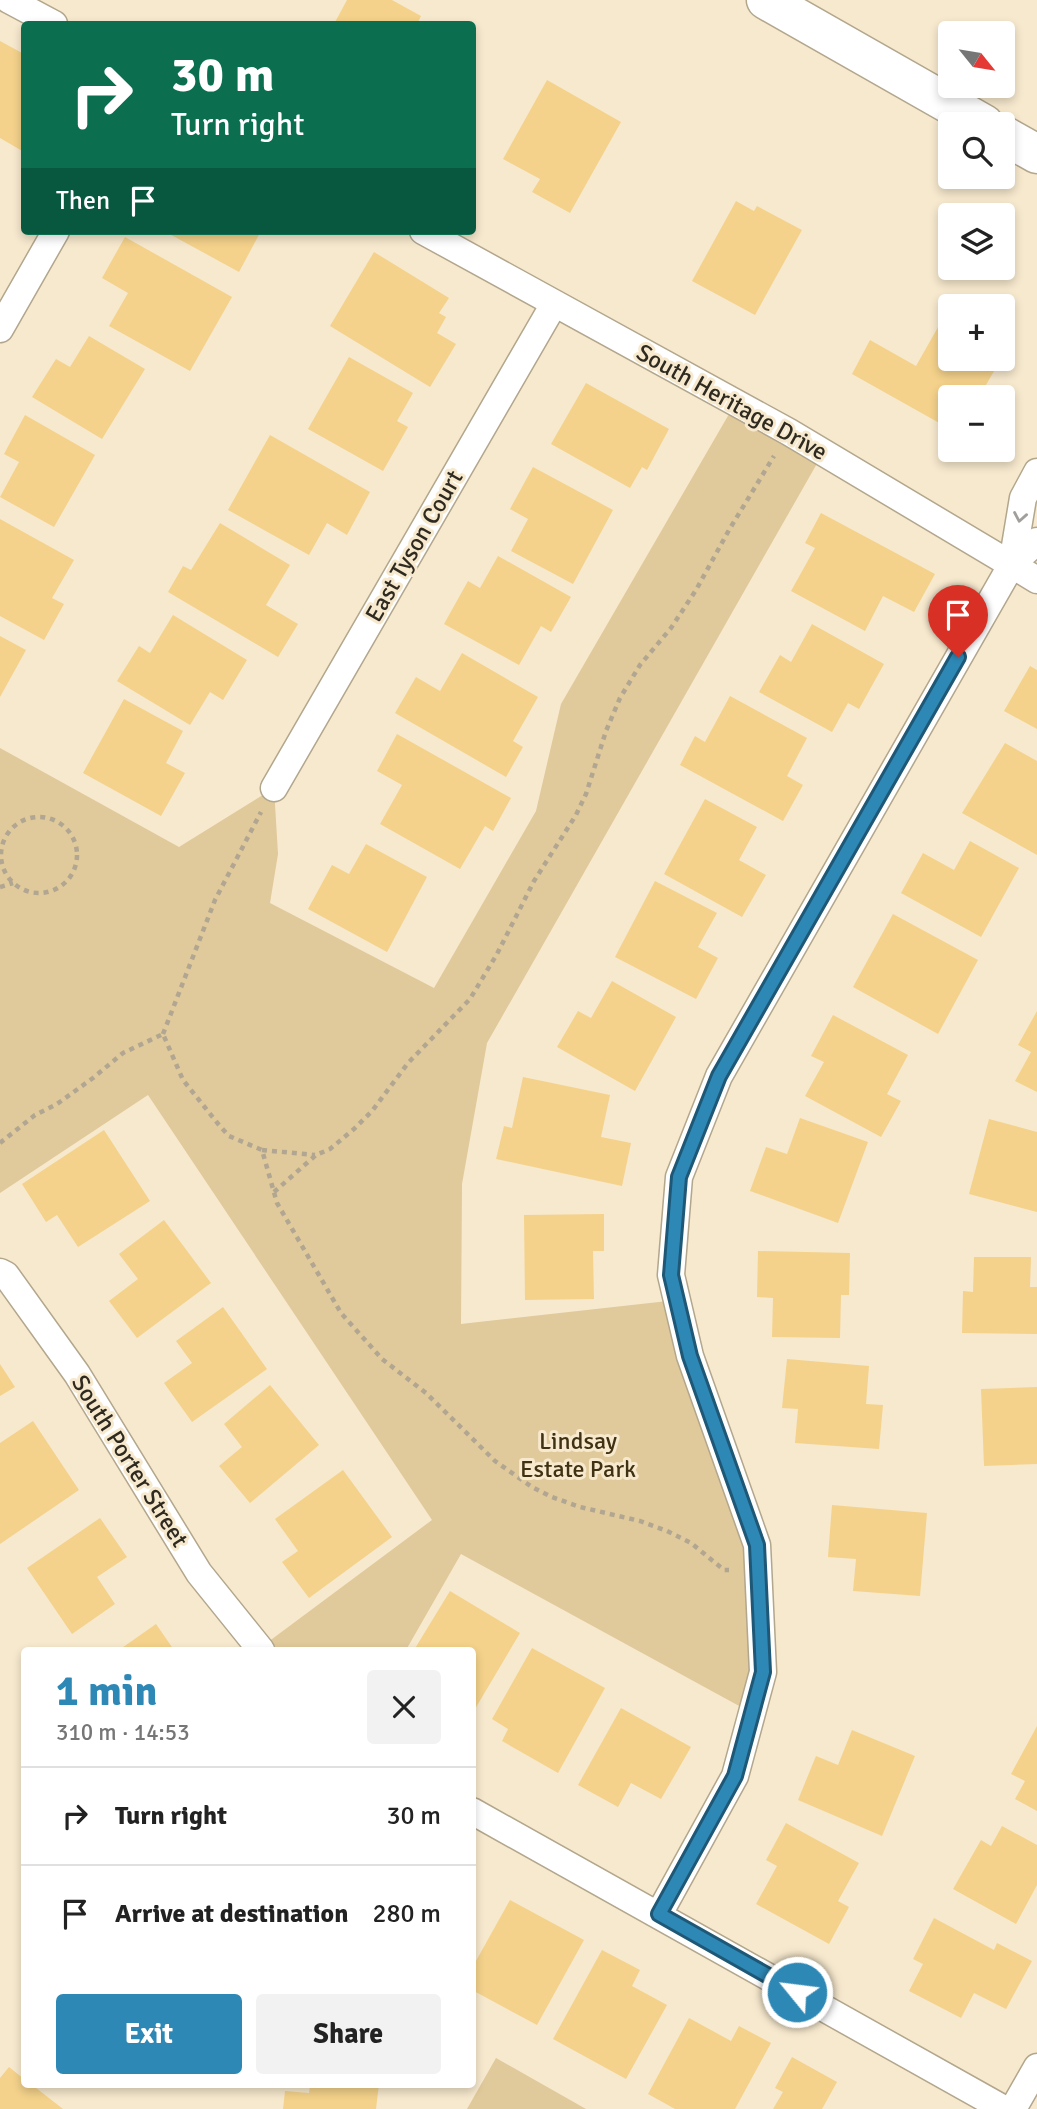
<!DOCTYPE html>
<meta charset="utf-8">
<style>
:root{--surface:#fff;--page:#f2f2f2;--text:#222;--muted:#767676;--line:#e0e0e0;--accent:#2e88b5}
body{margin:0;font-family:Signika,sans-serif;background:var(--page);color:var(--text);height:100vh;display:flex;flex-direction:column;font-size:26px;white-space:nowrap}
*{box-sizing:border-box;margin:0}
p{font-size:23px;color:var(--muted)}
.icon{flex:none;width:38px;height:38px;fill:none;stroke:currentColor;stroke-width:2;stroke-linecap:round;stroke-linejoin:round}
.map{position:relative;flex:1;overflow:hidden}
.panel{position:absolute;left:21px;top:1647px;width:455px;height:441px;display:flex;flex-direction:column;background:var(--surface);border-radius:7px;box-shadow:0 4px 10px #0003}
.panel>*{flex:none}
.guide{position:absolute;left:21px;top:21px;width:455px;height:214px;border-radius:7px;box-shadow:0 4px 10px #0003;background:#0b6e4f;color:#fff;overflow:hidden}
.needle{width:46px;rotate:120deg}
.tools{position:absolute;left:938px;top:21px;display:grid;gap:14px}
.tools a{display:grid;place-items:center;width:77px;height:77px;border-radius:7px;background:var(--surface);box-shadow:0 4px 10px #0003;font-size:35px}
.pin{position:absolute;display:grid;place-items:center;width:60px;height:60px;color:#fff;margin:-72px -30px;border-radius:50% 50% 50% 0;rotate:-45deg;box-shadow:0 0 7px #0007}
.pin .icon{rotate:45deg}
.me{position:absolute;width:77px;margin:-38px;rotate:299deg;stroke-linejoin:round;filter:drop-shadow(0 0 5px #0008)}
.turn{display:flex;align-items:center;gap:24px;height:147px;padding:0 35px;font-size:32px}
.turn .icon{width:91px;height:91px;stroke-width:2.5}
.turn b{display:block;font-size:49px;line-height:60px}
.then{display:flex;align-items:center;height:66px;padding:0 35px;background:#0003;gap:14px;font-size:26px}
.round{display:grid;place-items:center;flex:none;width:74px;height:74px;border-radius:7px;background:var(--page)}
.headline{display:flex;align-items:center;justify-content:space-between;height:119px;padding:0 35px}
h1{font-size:42px;font-weight:800;line-height:52px;color:var(--accent)}
.button{display:flex;gap:14px;margin-top:auto;padding:14px 35px}
.button a{flex:1;height:80px;border-radius:7px;background:var(--accent);color:#fff;font-size:28px;font-weight:800;line-height:80px;text-align:center}
.button a+a{background:var(--page);color:var(--text)}
ul{padding:0;list-style:none}
li{display:flex;align-items:center;gap:21px;height:98px;padding:0 35px;border-top:2px solid var(--line)}
li div{flex:1}
li b{display:block;font-size:26px}
li em{font-style:normal}
.map>svg:first-child{display:block}
.green{fill:#e0c99a}
.building{fill:#f4d28b}
.lines{fill:none;stroke-linecap:round;stroke-linejoin:round}
.minor-casing{stroke:#b2a68c;stroke-width:29}
.secondary-casing{stroke:#b2a68c;stroke-width:41}
.path{stroke:#b1a691;stroke-width:4.5;stroke-dasharray:5 5;stroke-linecap:butt}
.minor{stroke:#fff;stroke-width:26}
.secondary{stroke:#fff;stroke-width:38}
.oneway{stroke:#a19f9b}
.route-casing{stroke:#1e5876;stroke-width:18}
.route{stroke:#2e88b5;stroke-width:12}
.labels{text-anchor:middle;dominant-baseline:central;stroke-width:6;stroke-linejoin:round;paint-order:stroke}
.street-label{font-size:24px;fill:#2f2a20;stroke:#f7e9ce}
.park-label{font-size:24px;fill:#3f3111;stroke:#f7e9ce}
</style>
<div class="map">
<svg width="1037" height="2109" viewBox="0 0 1037 2109">
<rect width="100%" height="100%" fill="#f7e9ce"/>
<g class="green">
<polygon points="736,402 823,453 487,1043 462,1184 461,1324 677,1300 757,1545 752,1713 461,1554 406,1650 261,1650 260,1648 432,1520 148,1095 0,1193 0,748 179,847 274,788 278,854 270,903 434,988 536,811 561,704"/>
<polygon points="496,2058 586,2109 467,2109"/>
</g>
<g class="building">
<polygon points="347,0 392,0 421,16 417,24 334,24"/>
<polygon points="0,41 24,54 24,152 0,138"/>
<polygon points="547,80 621,122 570,213 532,192 540,179 503,159"/>
<polygon points="736,201 754,211 757,206 802,230 755,315 692,281"/>
<polygon points="164,231 261,231 239,272"/>
<polygon points="125,237 232,297 190,371 109,326 128,293 102,278"/>
<polygon points="374,252 449,298 439,313 446,317 437,333 456,344 430,387 330,326"/>
<polygon points="946,313 950,315 950,359 1001,359 979,397 950,397 950,429 852,374 870,340 916,366"/>
<polygon points="89,336 145,369 102,439 32,397 56,359 70,367"/>
<polygon points="349,357 413,393 397,421 408,427 383,471 308,429"/>
<polygon points="586,383 669,429 647,470 642,467 630,488 551,444"/>
<polygon points="25,415 95,455 54,527 0,497 19,462 4,454"/>
<polygon points="270,435 370,492 347,535 327,523 309,555 228,510"/>
<polygon points="533,467 613,510 573,584 511,551 528,519 510,509"/>
<polygon points="821,513 935,574 914,612 883,596 865,631 791,591 815,548 805,543"/>
<polygon points="0,519 74,560 52,598 64,604 44,640 0,616"/>
<polygon points="220,523 290,565 266,605 298,624 278,657 168,592 183,566 191,570"/>
<polygon points="498,556 571,597 551,632 541,626 519,665 444,624 468,581 480,588"/>
<polygon points="173,615 247,660 223,700 210,692 190,725 117,681 139,646 150,653"/>
<polygon points="812,624 884,664 859,709 848,703 832,732 759,692 780,655 791,662"/>
<polygon points="0,636 26,650 0,697"/>
<polygon points="462,653 538,697 513,741 523,747 506,777 395,713 416,677 440,691"/>
<polygon points="1030,666 1037,670 1037,729 1004,711"/>
<polygon points="730,696 807,738 787,776 803,785 783,821 680,765 695,736 705,742"/>
<polygon points="124,699 183,731 166,763 185,773 161,816 83,773"/>
<polygon points="397,734 511,798 493,831 485,826 460,869 380,824 402,785 377,771"/>
<polygon points="1005,743 1037,761 1037,855 962,813"/>
<polygon points="705,799 757,827 739,860 766,875 742,917 664,874"/>
<polygon points="970,841 1019,868 981,937 901,893 923,853 954,870"/>
<polygon points="366,844 427,877 387,952 308,909 332,865 349,874"/>
<polygon points="655,881 717,913 698,947 718,958 696,999 615,957"/>
<polygon points="893,914 978,960 938,1034 853,987"/>
<polygon points="612,981 676,1017 635,1091 557,1047 578,1011 591,1018"/>
<polygon points="1037,1011 1037,1092 1015,1081 1031,1052 1018,1045"/>
<polygon points="833,1015 908,1055 887,1094 901,1101 881,1137 805,1096 824,1062 811,1056"/>
<polygon points="523,1077 610,1095 601,1137 631,1143 622,1186 496,1159 504,1126 512,1128"/>
<polygon points="800,1118 868,1142 838,1223 750,1191 766,1147 787,1154"/>
<polygon points="989,1119 1037,1132 1037,1212 969,1194"/>
<polygon points="104,1130 150,1201 78,1247 57,1215 46,1222 22,1184"/>
<polygon points="604,1214 604,1251 593,1251 594,1299 525,1300 524,1215"/>
<polygon points="164,1220 211,1283 137,1338 109,1301 138,1279 119,1254"/>
<polygon points="758,1251 850,1253 849,1295 841,1295 840,1338 772,1337 773,1298 757,1297"/>
<polygon points="974,1257 1031,1257 1030,1287 1037,1287 1037,1334 962,1333 963,1291 973,1292"/>
<polygon points="223,1307 267,1369 192,1422 164,1383 192,1363 176,1341"/>
<polygon points="787,1359 869,1366 866,1404 883,1405 879,1449 795,1443 798,1409 782,1408"/>
<polygon points="0,1364 15,1387 0,1396"/>
<polygon points="270,1385 319,1445 250,1503 219,1466 242,1447 224,1424"/>
<polygon points="1037,1387 1037,1464 984,1466 981,1389"/>
<polygon points="33,1421 79,1490 0,1544 0,1443"/>
<polygon points="343,1470 392,1537 309,1598 282,1562 298,1551 275,1519"/>
<polygon points="832,1505 927,1513 920,1596 853,1591 856,1559 828,1557"/>
<polygon points="100,1518 127,1557 97,1577 115,1604 72,1634 27,1568"/>
<polygon points="450,1591 520,1633 475,1709 472,1708 472,1650 414,1650"/>
<polygon points="156,1624 174,1650 119,1650"/>
<polygon points="532,1648 605,1688 558,1773 502,1741 508,1729 492,1719"/>
<polygon points="621,1708 691,1747 661,1799 631,1783 618,1807 578,1785"/>
<polygon points="1037,1726 1037,1811 1015,1799 1025,1781 1011,1774"/>
<polygon points="852,1730 915,1756 882,1836 798,1800 816,1756 838,1765"/>
<polygon points="786,1823 859,1863 838,1901 849,1907 829,1944 756,1904 777,1866 766,1860"/>
<polygon points="1002,1826 1037,1845 1037,1885 1016,1924 953,1889 981,1840 991,1846"/>
<polygon points="510,1900 584,1940 537,2025 472,1990 472,1968"/>
<polygon points="934,1918 994,1950 997,1943 1032,1961 1006,2009 974,1993 961,2018 909,1991 923,1964 913,1959"/>
<polygon points="602,1950 640,1970 632,1986 667,2005 626,2079 553,2039"/>
<polygon points="689,2018 731,2041 739,2026 771,2043 735,2109 675,2109 648,2094"/>
<polygon points="792,2057 837,2082 822,2109 773,2109 783,2092 775,2088"/>
<polygon points="9,2067 24,2079 24,2084 31,2084 63,2109 0,2109 0,2078"/>
<polygon points="310,2084 379,2084 376,2109 283,2109 285,2091 309,2093"/>
</g>
<g class="lines">
<defs>
<g id="minor">
<polyline points="9,0 54,24"/>
<polyline points="423,231 789,432 1037,580"/>
<polyline points="0,329 56,231"/>
<polyline points="1012,564 1023,498 1037,472"/>
<polyline points="274,788 554,304"/>
<polyline points="0,1272 6,1275 77,1374 199,1573 261,1650"/>
<polyline points="472,1811 1004,2109"/>
<polyline points="659,1914 735,1776 763,1672 757,1545 690,1356 671,1275 679,1177 719,1076 1012,564 1037,541"/>
<polyline points="1013,2109 1037,2067"/>
</g>
<g id="secondary">
<polyline points="766,0 984,124"/>
<polyline points="1003,135 1037,154"/>
</g>
</defs>
<use href="#minor" class="minor-casing"/>
<use href="#secondary" class="secondary-casing"/>
<g class="path">
<circle cx="39" cy="855" r="38"/>
<polyline points="0,887 13,883"/>
<polyline points="163,1034 215,900 261,812"/>
<polyline points="0,1143 35,1115 57,1104 93,1078 123,1053 163,1034 183,1080 219,1125 229,1136 262,1150 277,1203 341,1313 382,1359 426,1393 495,1461 532,1487 552,1497 580,1507 640,1521 667,1531 691,1543 724,1570 729,1570"/>
<polyline points="262,1150 315,1155"/>
<polyline points="274,1192 316,1155 330,1149 354,1129 372,1111 408,1063 470,999 497,954 534,881 576,815 586,794 606,731 620,698 640,665 671,628 696,590 729,530 774,456"/>
</g>
<use href="#minor" class="minor"/>
<use href="#secondary" class="secondary"/>
</g>
<defs><path id="oneway-chevron" d="M-2-3.5L2.5 0L-2 3.5" fill="none" stroke-width="1.6" stroke-linecap="round" stroke-linejoin="round" transform="scale(1.75)"/></defs>
<use class="oneway" href="#oneway-chevron" transform="translate(1020 517) rotate(100)"/>
<g class="lines">
<defs>
<polyline id="route" points="797,1992 659,1914 735,1776 763,1672 757,1545 690,1356 671,1275 679,1177 719,1076 958,657"/>
</defs>
<use href="#route" class="route-casing"/>
<use href="#route" class="route"/>
</g>
<g class="labels">
<g class="street-label">
<text transform="translate(732 402) rotate(29)">South Heritage Drive</text>
<text transform="translate(414 546) rotate(-60)">East Tyson Court</text>
<text transform="translate(130 1461) rotate(58)">South Porter Street</text>
</g>
<g class="park-label">
<text x="578" y="1441">Lindsay<tspan x="578" dy="28">Estate Park</tspan></text>
</g>
</g>
</svg>
<div class="tools">
<a><svg class="needle" viewBox="-14 -14 28 28"><path d="M0-13l5 13h-10z" fill="#e53935"/><path d="M0 13l5-13h-10z" fill="#767676"/></svg></a>
<a><svg class="icon" aria-label="search" viewBox="0 0 24 24"><circle cx="10" cy="10" r="6"/><path d="M15 15l6 6"/></svg></a>
<a><svg class="icon" aria-label="layers" viewBox="0 0 24 24"><path d="M12 4l9 5-9 5-9-5zM3 14l9 5 9-5"/></svg></a>
<a>+</a>
<a>−</a>
</div>
<div class="pin" style="left:958px;top:657px;background:#d93025"><svg class="icon" aria-label="arrive" viewBox="0 0 24 24"><path d="M6 21V4h12l-3 4 3 4H6"/></svg></div>
<svg class="me" style="left:797px;top:1992px" viewBox="-20 -20 40 40"><circle r="17" fill="#2e88b5" stroke="#fff" stroke-width="3"/><path d="M0-11L8 9 0 5-8 9z" fill="#fff"/></svg>
<div class="guide">
<div class="turn"><svg class="icon" aria-label="right" viewBox="0 0 24 24"><path d="M7 20v-9h11M14 6l5 5-5 5"/></svg><div><b>30 m</b>Turn right</div></div>
<div class="then">Then<svg class="icon" aria-label="arrive" viewBox="0 0 24 24"><path d="M6 21V4h12l-3 4 3 4H6"/></svg></div>
</div>
<section class="panel">
<div class="headline"><div><h1>1 min</h1><p>310 m · 14:53</p></div><a class="round"><svg class="icon" aria-label="close" viewBox="0 0 24 24"><path d="M6 6l12 12M18 6L6 18"/></svg></a></div>
<ul>
<li><svg class="icon" aria-label="right" viewBox="0 0 24 24"><path d="M7 20v-9h11M14 6l5 5-5 5"/></svg><div><b>Turn right</b></div><em>30 m</em></li>
<li><svg class="icon" aria-label="arrive" viewBox="0 0 24 24"><path d="M6 21V4h12l-3 4 3 4H6"/></svg><div><b>Arrive at destination</b></div><em>280 m</em></li>
</ul>
<div class="button"><a>Exit</a><a>Share</a></div>
</section>
</div>
